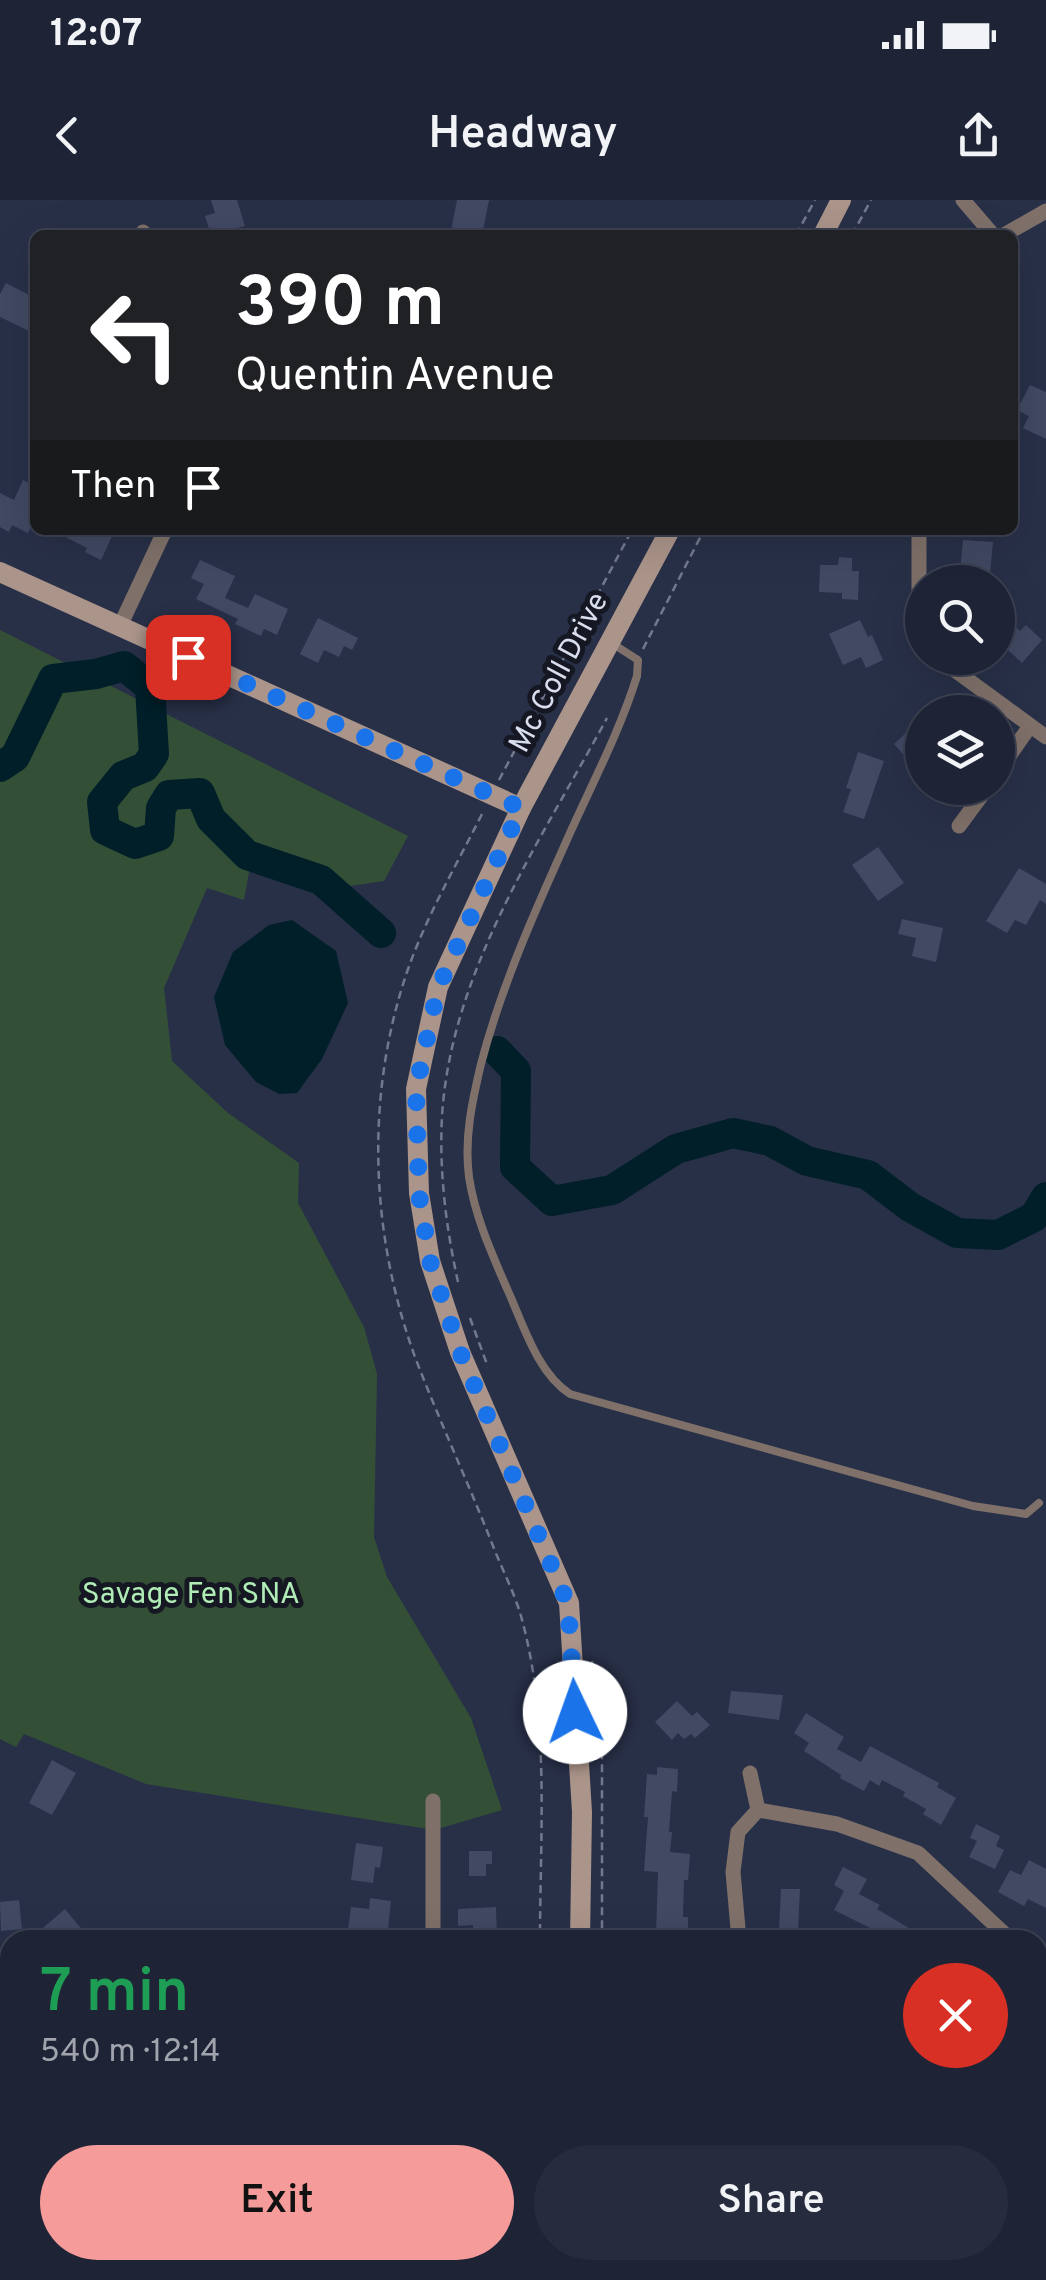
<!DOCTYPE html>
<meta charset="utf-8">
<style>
:root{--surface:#1e2436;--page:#262c3e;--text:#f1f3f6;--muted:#a1a4ad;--line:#3c4151;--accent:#f59b9a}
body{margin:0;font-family:Overpass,sans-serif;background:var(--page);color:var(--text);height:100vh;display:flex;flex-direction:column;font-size:38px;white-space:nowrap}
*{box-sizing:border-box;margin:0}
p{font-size:32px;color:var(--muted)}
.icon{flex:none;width:55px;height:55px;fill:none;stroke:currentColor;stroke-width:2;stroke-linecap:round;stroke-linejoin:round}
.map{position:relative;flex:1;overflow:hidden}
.drawer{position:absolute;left:0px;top:1730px;width:1048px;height:350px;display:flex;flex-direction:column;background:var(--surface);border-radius:30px 30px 0 0;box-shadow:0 10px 40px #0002,0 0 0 2px var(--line)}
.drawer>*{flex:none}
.hud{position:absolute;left:30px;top:30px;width:988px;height:305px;border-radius:15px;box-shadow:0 10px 40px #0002,0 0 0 2px var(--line);background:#202124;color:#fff;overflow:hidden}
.fabs{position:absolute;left:905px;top:365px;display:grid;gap:20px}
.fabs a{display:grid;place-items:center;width:110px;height:110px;border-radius:50%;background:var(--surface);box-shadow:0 10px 40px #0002,0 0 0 2px var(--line);font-size:50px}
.pin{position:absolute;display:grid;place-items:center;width:85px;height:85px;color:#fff;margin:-42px;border-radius:20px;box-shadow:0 5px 15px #0006}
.me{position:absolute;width:110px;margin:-55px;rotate:357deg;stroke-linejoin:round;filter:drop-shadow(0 0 8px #0008)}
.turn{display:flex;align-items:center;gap:35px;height:210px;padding:0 40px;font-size:45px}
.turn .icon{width:130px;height:130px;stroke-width:2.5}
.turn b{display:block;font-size:70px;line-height:85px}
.then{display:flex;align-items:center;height:95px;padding:0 40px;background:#0003;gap:20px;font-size:38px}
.round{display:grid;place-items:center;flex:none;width:105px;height:105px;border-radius:52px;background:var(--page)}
.headline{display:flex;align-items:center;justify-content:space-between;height:170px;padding:0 40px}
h1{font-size:60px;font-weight:600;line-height:75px;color:#1e9e55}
.action{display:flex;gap:20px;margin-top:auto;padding:20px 40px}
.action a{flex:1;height:115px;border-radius:60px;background:var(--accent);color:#111;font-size:40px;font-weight:600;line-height:115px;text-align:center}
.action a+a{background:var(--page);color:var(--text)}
.status{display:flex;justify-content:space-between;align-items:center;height:70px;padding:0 50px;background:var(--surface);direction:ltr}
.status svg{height:28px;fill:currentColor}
header{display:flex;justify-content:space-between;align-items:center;height:130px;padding:0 40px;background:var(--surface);font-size:45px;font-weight:600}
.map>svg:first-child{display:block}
.green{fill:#335037}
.water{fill:#011f29}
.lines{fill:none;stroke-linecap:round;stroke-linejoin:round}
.river{stroke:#011f29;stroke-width:30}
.building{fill:#414963}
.path{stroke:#72798d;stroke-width:2.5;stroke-dasharray:8 5;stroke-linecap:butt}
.lane{stroke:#7f716a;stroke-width:8}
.street{stroke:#7f716a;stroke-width:15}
.secondary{stroke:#ab948a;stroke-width:20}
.route{stroke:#1a73e8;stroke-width:18;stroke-dasharray:0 32.4}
.labels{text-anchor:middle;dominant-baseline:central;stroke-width:10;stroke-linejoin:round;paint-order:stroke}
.street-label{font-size:30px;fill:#d8deed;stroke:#151823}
.park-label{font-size:30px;fill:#b0edb6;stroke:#151823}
</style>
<div class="status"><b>12:07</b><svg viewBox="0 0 49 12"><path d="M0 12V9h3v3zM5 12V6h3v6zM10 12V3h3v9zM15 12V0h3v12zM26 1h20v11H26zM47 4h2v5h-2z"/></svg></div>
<header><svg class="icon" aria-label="back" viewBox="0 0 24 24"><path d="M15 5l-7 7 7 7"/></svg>Headway<svg class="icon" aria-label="share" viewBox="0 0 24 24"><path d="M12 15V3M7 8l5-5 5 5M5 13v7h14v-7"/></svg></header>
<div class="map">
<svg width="1046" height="2080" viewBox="0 0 1046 2080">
<rect width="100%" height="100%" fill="#283048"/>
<polygon class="green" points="0,430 408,636 384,681 316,691 302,670 250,667 244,700 207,688 164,788 172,861 228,913 299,963 298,1003 364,1127 377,1174 374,1337 387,1377 471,1518 502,1610 434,1630 146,1584 24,1534 16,1547 0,1539"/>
<polygon class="water" points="292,720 336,751 348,803 322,859 297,893 279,894 256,882 225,845 214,797 233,752 269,725"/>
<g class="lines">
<g class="river">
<polyline points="0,567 15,557 53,479 96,474 124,466 150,487 154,554 145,567 123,576 102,602 105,630 135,644 159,636 161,608 169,595 200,593 211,619 247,655 321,680 381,733"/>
<polyline points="497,851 516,871 515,967 552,1001 612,990 676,949 733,933 770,941 807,961 868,975 910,1007 957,1033 998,1035 1034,1017 1046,997"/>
</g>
</g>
<g class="building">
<polygon points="211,0 237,0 245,26 211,35 205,16 215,13"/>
<polygon points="457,0 489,0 482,35 451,31"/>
<polygon points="6,83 35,98 35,125 31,132 0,117 0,94"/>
<polygon points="1030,185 1046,192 1046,239 1023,228 1029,216 1017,210"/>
<polygon points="23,280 35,286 35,317 28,333 12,325 9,332 0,327 0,293 14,300"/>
<polygon points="52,330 100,330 112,336 101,360 85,352 87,348"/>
<polygon points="963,340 993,342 990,374 960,371"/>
<polygon points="839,357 852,358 852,371 859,371 858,400 842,399 842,393 819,392 820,365 838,365"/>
<polygon points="200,360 235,376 225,398 248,408 255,394 288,409 277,435 264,429 261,436 235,424 238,419 196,399 204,384 191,378"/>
<polygon points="998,412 1020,431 1026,425 1042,440 1022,463 1008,450 1005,453 998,447"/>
<polygon points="318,418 358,438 352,450 344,446 339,457 324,450 318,463 300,454"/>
<polygon points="860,420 868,437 872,435 883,460 866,468 861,457 843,465 829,434"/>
<polygon points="922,518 922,561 915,567 894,544"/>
<polygon points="858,552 884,561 864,619 843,612 851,589 846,588"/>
<polygon points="878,647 904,683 878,701 852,665"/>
<polygon points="1019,668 1046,684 1046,704 1040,700 1026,725 1015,720 1007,733 986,721"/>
<polygon points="902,719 943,728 936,762 912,756 916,738 898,734"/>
<polygon points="731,1491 783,1495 779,1520 728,1513"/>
<polygon points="677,1501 692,1516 697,1512 710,1525 695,1538 691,1534 684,1539 678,1533 672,1540 655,1522"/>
<polygon points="806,1513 844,1537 837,1549 861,1562 870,1546 939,1583 937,1587 956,1598 941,1625 923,1614 926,1609 903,1596 905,1592 882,1580 879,1586 870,1580 864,1591 840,1578 841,1575 804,1551 809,1543 794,1533"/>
<polygon points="52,1560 76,1573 52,1615 29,1603"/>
<polygon points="657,1567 678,1569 677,1592 672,1591 669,1632 672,1632 670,1652 690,1654 688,1680 684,1680 683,1717 688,1717 688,1740 669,1740 670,1735 656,1735 658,1672 644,1671 648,1617 644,1617 647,1574 657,1575"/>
<polygon points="976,1624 1000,1636 996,1646 1004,1650 995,1669 969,1657 977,1641 970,1638"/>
<polygon points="356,1643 383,1647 380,1668 375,1667 373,1683 351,1680"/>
<polygon points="469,1651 492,1651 492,1664 486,1664 486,1676 469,1676"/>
<polygon points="1029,1660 1046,1669 1046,1708 1028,1699 1024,1706 998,1692 1010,1670 1021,1675"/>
<polygon points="843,1667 867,1679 859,1694 880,1705 877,1709 929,1740 894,1740 834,1710 844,1691 834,1685"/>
<polygon points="781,1689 800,1689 798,1731 779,1730"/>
<polygon points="370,1698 391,1701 388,1729 383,1729 381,1740 347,1738 351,1707 369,1709"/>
<polygon points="19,1700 22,1729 1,1731 0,1702"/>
<polygon points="496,1707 497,1740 473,1740 473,1725 458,1726 458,1709"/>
<polygon points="65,1709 83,1731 72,1740 29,1740"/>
</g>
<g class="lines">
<g class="path">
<polyline points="796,35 815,0"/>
<polyline points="852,35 871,0"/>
<polyline points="643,449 704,330"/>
<polyline points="499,580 632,330"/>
<path d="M482,614C455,668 424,720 405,778C365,901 371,1036 415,1157C439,1220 468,1282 493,1346C502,1369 514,1392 521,1416C550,1520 540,1633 540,1740"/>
<path d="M458,1082C446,1027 439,972 442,916C451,771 540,642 607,518"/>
<polyline points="470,1118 488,1167"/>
<polyline points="592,1461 602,1539 602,1740"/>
</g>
<path class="lane" d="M610,442L638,460L637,476C618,537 587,593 562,651C531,720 500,791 481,864C472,902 464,938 469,977C475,1017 492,1054 508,1091C524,1126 537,1172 570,1194L973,1306L1026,1314L1039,1303"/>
<g class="street">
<polyline points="963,0 993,35"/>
<polyline points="143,32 146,35"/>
<polyline points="1004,35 1046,11"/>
<polyline points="919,330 919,415 922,419"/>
<polyline points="120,426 165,330"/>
<polyline points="947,458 956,471 1046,537"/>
<polyline points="998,572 1030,526"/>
<polyline points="959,626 987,588"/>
<polyline points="758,1610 837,1624 918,1653 1011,1740"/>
<polyline points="433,1740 433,1601"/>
<polyline points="739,1740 733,1672 738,1632 758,1610 750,1573"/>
<polyline points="1038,1756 1046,1761"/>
<polyline points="0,1791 10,1781"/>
<polyline points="0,1956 10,1960"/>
<polyline points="1038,2003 1046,1987"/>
<polyline points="418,2070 571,2074"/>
<polyline points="843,2070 843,2080"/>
</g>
<g class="secondary">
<polyline points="823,35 841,0"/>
<polyline points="0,372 521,608"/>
<polyline points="580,1740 582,1612 569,1403 460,1152 430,1061 419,993 416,889 438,787 521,608 670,330"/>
<polyline points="861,2070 999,2075 1016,2080"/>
<polyline points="571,2074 804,2070"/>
</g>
</g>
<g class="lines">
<polyline class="route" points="188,457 521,608 438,788 416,889 419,994 430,1061 460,1152 568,1404 575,1512"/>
</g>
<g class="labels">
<g class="street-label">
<text transform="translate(560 473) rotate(-62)">Mc Coll Drive</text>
</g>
<g class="park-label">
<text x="191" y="1395">Savage Fen SNA</text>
</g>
</g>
</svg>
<div class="fabs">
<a><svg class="icon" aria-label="search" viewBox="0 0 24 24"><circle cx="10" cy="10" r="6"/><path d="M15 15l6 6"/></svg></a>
<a><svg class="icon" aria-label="layers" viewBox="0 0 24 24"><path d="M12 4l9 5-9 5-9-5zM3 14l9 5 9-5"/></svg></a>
</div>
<div class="pin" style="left:188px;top:457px;background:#d93025"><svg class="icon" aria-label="arrive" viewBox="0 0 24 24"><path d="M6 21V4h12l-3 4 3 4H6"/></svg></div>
<svg class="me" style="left:575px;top:1512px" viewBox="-20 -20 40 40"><circle r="19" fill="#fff"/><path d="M0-13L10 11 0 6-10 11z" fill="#1a73e8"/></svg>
<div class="hud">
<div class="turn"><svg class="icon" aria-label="left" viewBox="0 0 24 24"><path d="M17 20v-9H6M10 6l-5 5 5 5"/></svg><div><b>390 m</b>Quentin Avenue</div></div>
<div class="then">Then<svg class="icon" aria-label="arrive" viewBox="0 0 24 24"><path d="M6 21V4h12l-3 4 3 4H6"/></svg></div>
</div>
<section class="drawer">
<div class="headline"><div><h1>7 min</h1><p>540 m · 12:14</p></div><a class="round" style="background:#d93025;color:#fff"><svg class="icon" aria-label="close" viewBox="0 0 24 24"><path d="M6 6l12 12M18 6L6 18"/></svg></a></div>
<div class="action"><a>Exit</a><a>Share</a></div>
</section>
</div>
